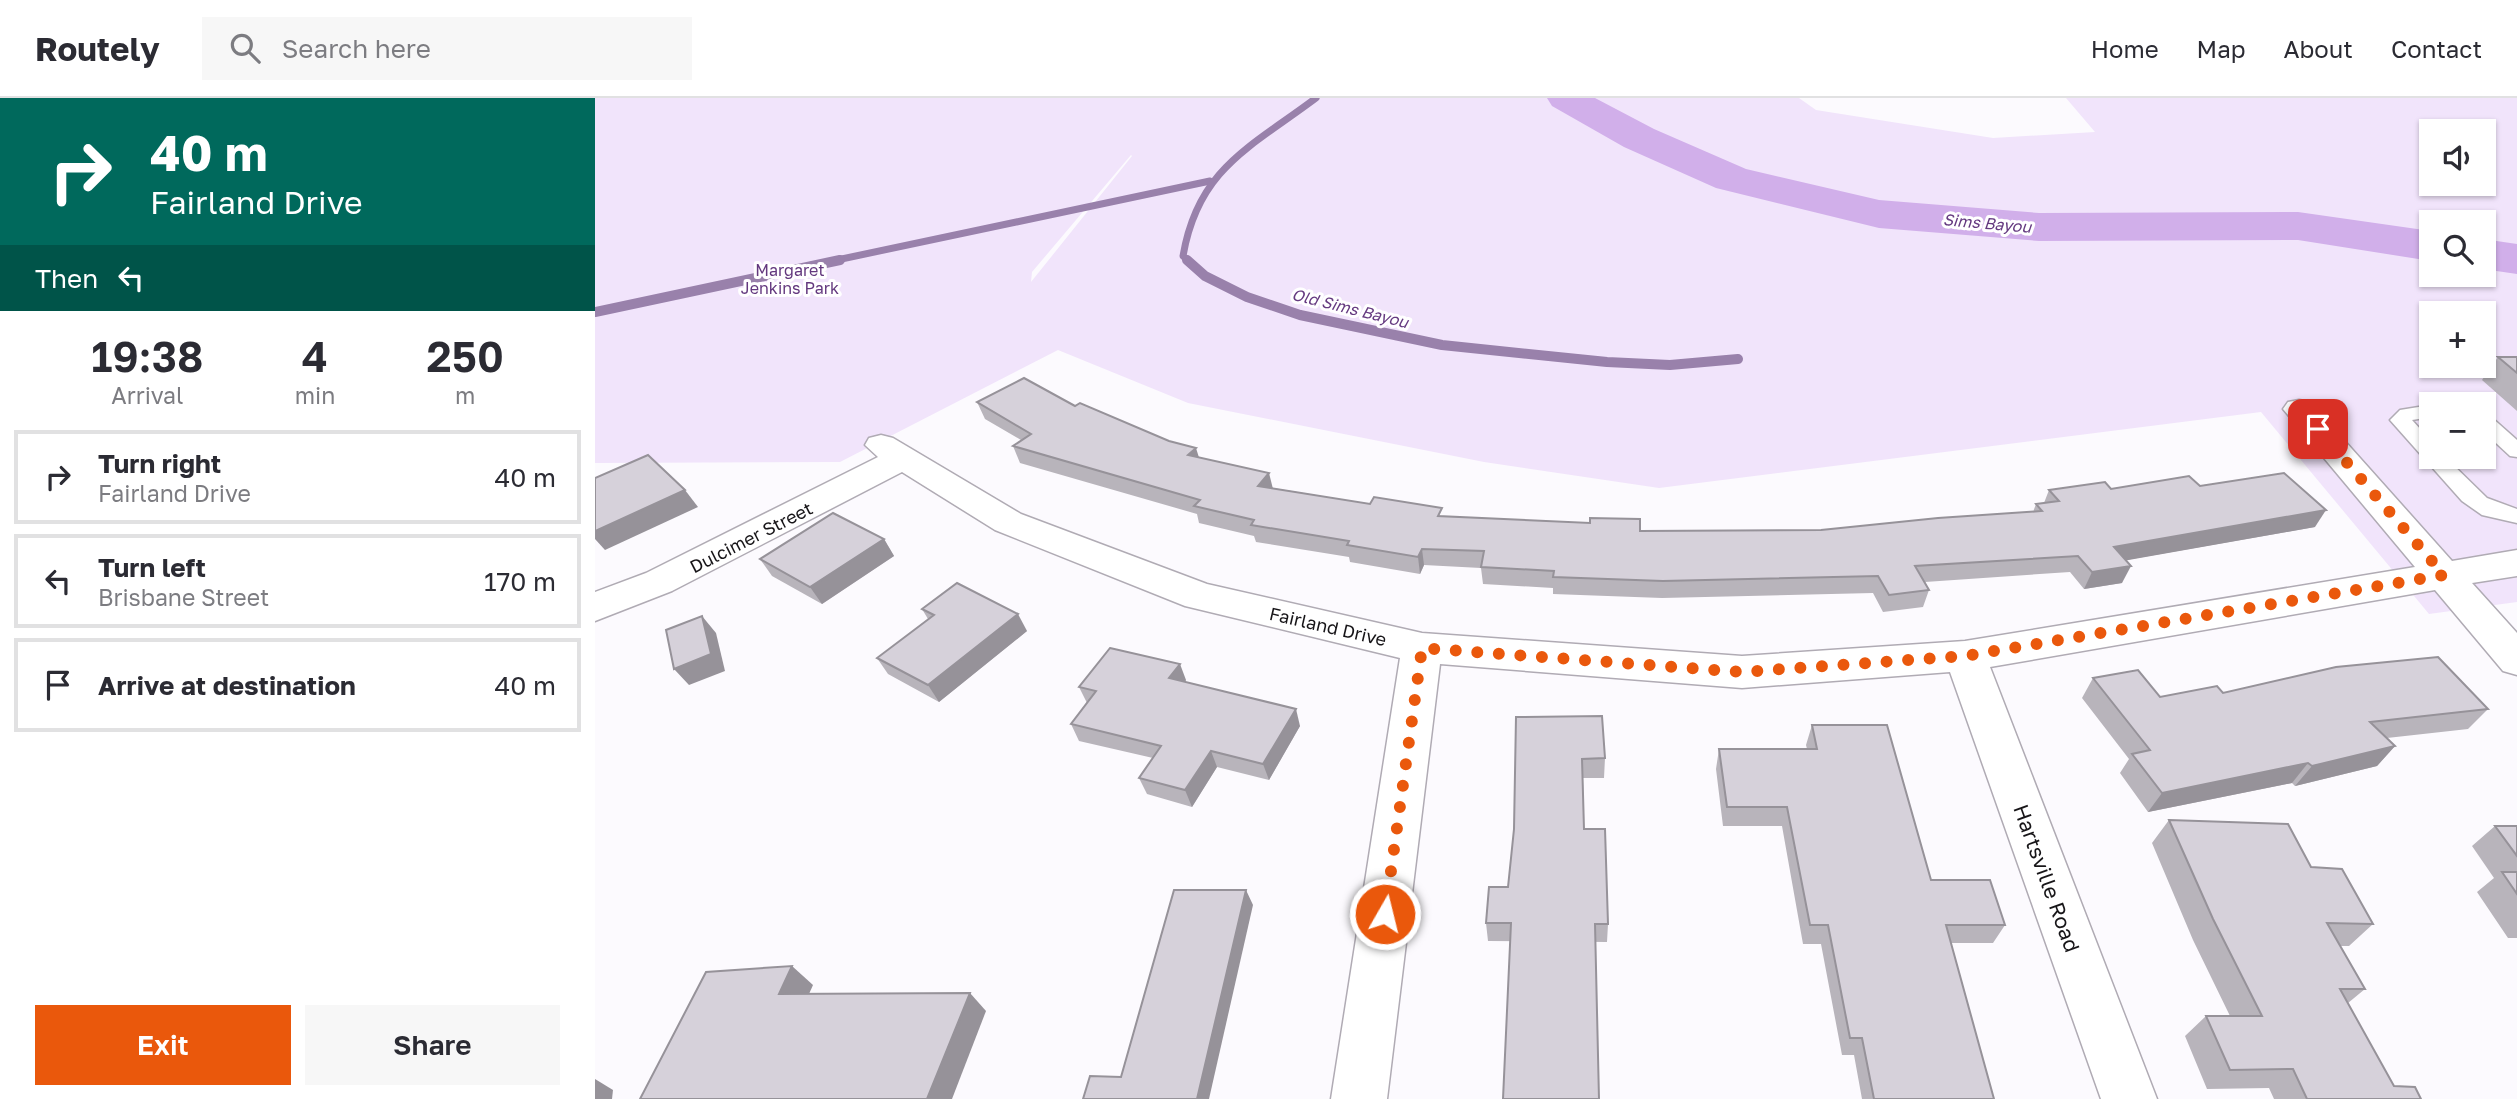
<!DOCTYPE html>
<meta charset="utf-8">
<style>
:root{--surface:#fff;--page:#f7f7f7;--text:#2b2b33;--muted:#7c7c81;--line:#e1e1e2;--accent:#ea580c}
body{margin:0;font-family:"Golos Text",sans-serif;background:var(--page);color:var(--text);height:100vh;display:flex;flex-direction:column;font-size:26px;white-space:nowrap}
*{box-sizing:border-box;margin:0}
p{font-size:23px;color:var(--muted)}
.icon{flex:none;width:38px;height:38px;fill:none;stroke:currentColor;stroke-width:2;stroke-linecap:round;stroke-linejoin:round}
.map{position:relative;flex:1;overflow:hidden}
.side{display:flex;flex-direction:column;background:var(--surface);width:595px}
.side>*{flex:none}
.hud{background:#00695c;color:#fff;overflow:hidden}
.controls{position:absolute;left:1824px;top:21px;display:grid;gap:14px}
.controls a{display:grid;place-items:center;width:77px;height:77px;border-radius:0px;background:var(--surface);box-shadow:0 2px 5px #0004;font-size:35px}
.pin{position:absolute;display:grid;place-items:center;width:60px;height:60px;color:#fff;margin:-30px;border-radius:14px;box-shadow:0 4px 10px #0006}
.me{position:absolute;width:77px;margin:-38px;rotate:8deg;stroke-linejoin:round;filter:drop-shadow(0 0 5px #0008)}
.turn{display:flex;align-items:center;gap:24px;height:147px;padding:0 35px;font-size:32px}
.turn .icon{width:91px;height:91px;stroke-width:2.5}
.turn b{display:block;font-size:49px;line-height:60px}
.then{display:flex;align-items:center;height:66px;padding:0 35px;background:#0003;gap:14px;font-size:26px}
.eta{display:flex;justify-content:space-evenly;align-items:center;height:119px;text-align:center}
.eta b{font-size:42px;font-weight:600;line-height:49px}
.primary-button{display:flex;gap:14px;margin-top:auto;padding:14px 35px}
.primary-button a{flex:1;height:80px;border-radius:0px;background:var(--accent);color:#fff;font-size:28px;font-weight:600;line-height:80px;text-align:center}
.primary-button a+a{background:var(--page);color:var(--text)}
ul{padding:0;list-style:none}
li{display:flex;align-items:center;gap:21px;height:94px;margin:0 14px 10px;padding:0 21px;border:4px solid var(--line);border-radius:0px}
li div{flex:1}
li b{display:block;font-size:26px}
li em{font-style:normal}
header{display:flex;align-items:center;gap:42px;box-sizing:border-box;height:98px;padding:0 35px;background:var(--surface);border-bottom:2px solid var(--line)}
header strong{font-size:33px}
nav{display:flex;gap:38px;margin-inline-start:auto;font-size:24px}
.search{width:490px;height:63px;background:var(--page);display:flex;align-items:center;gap:18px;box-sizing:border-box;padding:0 24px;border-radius:0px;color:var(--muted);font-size:26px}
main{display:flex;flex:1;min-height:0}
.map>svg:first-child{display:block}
.green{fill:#f1e4fb;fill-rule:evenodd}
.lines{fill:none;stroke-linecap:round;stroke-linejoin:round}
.stream-far1{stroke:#9981ab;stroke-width:7}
.stream{stroke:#9981ab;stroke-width:10}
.river{fill:#d1afea;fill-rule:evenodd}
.lane-casing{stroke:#b0abb4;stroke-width:3}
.street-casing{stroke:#b0abb4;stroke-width:3}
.lane{fill:#fff;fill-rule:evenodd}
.street{fill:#fff;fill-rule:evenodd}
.wall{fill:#b8b4bb}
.shaded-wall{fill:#969299}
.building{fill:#d6d1da;stroke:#969299;stroke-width:2}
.route{stroke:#ea580c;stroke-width:12;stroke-dasharray:0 21.6}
.labels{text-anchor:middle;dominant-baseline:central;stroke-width:6;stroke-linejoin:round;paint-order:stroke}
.far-water-label{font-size:16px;font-style:italic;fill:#653a80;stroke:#fff}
.far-park-label{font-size:16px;fill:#63387e;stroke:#fff}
.street-label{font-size:18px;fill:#171518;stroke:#fff}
.near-street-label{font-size:21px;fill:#171518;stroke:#fff}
</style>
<header>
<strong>Routely</strong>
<div class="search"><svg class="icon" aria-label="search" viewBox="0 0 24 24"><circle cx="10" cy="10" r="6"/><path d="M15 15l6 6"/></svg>Search here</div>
<nav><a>Home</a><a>Map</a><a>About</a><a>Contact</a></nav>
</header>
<main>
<section class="side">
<div class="hud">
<div class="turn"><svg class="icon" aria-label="right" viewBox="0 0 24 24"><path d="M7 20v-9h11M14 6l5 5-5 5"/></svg><div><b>40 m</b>Fairland Drive</div></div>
<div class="then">Then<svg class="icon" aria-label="left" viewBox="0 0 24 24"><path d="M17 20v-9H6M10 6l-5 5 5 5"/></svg></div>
</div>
<div class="eta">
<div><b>19:38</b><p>Arrival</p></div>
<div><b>4</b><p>min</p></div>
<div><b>250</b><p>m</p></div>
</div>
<ul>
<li><svg class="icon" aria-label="right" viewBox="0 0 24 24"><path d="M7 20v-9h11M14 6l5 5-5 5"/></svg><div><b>Turn right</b><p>Fairland Drive</p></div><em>40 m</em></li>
<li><svg class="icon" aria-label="left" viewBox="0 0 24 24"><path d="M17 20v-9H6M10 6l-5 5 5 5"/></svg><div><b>Turn left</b><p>Brisbane Street</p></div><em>170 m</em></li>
<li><svg class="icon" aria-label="arrive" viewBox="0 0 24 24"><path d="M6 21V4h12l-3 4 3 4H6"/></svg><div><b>Arrive at destination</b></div><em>40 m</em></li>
</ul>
<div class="primary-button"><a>Exit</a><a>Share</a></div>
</section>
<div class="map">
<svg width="1922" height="1001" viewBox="0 0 1922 1001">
<rect width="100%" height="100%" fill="#fcfafe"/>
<path class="green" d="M0,0H1204L1221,12L1398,40L1500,34L1471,0H1922V504L1834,516L1666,314L1064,390L889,364L593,305L463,252L245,364L0,365ZM1836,33H1888V86H1836ZM536,57L537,58L436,184L437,174ZM1836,124H1888V177H1836ZM1836,215H1888V268H1836ZM1836,306H1888V359H1836Z"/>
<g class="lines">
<g class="stream-far1">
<polyline points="237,163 615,83"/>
<path d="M594,163L588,158C603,70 656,49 721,0"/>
</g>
<g class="stream">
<polyline points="592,162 610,178 652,199 705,217 847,247 1012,264 1075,267 1143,261"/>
<polyline points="0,214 245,162"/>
</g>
<g class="river">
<polygon points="952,0 1000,0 1059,31 1151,71 1284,102 1444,115 1703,114 1836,133 1836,163 1703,142 1444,143 1284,130 1121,90 1029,49 957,8"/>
<polygon points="1888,141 1922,146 1922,176 1888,171"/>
</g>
<defs>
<g id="lane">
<polygon points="1836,307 1836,319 1817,322 1836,343 1836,359 1850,359 1892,400 1922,411 1922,425 1887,417 1867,403 1795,322 1805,312"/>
<polygon points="1888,316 1895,318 1922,342 1922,359 1915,358 1888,333"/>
</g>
<polygon id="street" points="1704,302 1715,304 1857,463 1922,452 1922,478 1877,485 1922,535 1922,577 1908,573 1840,492 1395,569 1562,1001 1506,1001 1355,574 1147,590 845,566 792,1001 736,1001 805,560 590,508 400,432 307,374 77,493 0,523 0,494 51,475 283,359 270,347 274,340 286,337 298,340 426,416 612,486 827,535 1147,558 1370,543 1820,469 1688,311 1693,304"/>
</defs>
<use href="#lane" class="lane-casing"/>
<use href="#street" class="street-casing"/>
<use href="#lane" class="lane"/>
<use href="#street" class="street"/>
</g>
<g class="wall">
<polygon points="1903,259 1922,259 1922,313 1887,282"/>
<polygon points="382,304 480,308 678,390 848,418 1045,433 1226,432 1438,414 1441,406 1449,405 1454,392 1605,388 1720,429 1531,462 1527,485 1489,491 1475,474 1330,484 1334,492 1328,509 1288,514 1278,495 1067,500 958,496 958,490 888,486 886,470 829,467 825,476 755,464 754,459 661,444 659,438 604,425 602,416 425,365 418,348 426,342 390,321"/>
<polygon points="289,441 299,458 227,506 177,478 165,461"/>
<polygon points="327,511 432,533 344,604 293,576 282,560 333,521"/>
<polygon points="1498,580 1565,599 1628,595 1893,611 1873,631 1792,640 1800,648 1782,668 1700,688 1697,685 1553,714 1525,675 1534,661 1487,600"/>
<polygon points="591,582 590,584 705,628 674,682 622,669 597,709 552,696 544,680 558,660 484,643 476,626 492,605 484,589"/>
<polygon points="921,619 1010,660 1009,680 988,680 989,731 1013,826 1012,844 893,843 891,825 913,789 919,731"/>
<polygon points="1217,627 1336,782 1410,827 1398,845 1356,845 1399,1001 1267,1001 1259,957 1247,957 1226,846 1208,846 1187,728 1128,728 1121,671 1124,651 1212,651 1211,647"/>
<polygon points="1574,722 1716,769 1778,826 1754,848 1745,848 1770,891 1753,905 1799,988 1826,1001 1679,1001 1674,990 1612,991 1590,938 1611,918 1635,918 1598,842 1557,745"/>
<polygon points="1900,728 1922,728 1922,840 1913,840 1882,794 1899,780 1877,748"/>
</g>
<g class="shaded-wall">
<polygon points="601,350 606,366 593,357"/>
<polygon points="674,375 678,391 663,388"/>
<polygon points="90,392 103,409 10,452 0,441 0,433"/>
<polygon points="1731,412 1720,429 1511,466 1519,449"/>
<polygon points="289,441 299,458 227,506 215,489"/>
<polygon points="827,451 829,467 825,476 823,459"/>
<polygon points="1536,468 1527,485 1489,491 1497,474"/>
<polygon points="423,516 432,533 344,604 333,587"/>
<polygon points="107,518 121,535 130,573 94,587 79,571"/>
<polygon points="585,566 591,582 581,597 574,580"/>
<polygon points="701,611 705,628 674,682 668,666"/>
<polygon points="1800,648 1782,668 1700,688 1717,668"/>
<polygon points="616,653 622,669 597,709 590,692"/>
<polygon points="1713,665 1697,685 1553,714 1567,695"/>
<polygon points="651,792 658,807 614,1001 602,1001"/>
<polygon points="197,868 218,887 206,914 184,896"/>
<polygon points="375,895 391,913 357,1001 332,1001"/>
<polygon points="0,981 18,992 17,1001 0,1001"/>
</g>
<g class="building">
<polygon points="1903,259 1922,259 1922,275"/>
<polygon points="429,280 480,308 485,305 574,343 601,350 593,357 674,375 663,388 775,406 779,399 847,410 843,418 995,425 995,420 1045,421 1045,433 1226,432 1343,420 1447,413 1441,406 1464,403 1454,392 1510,384 1516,391 1594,378 1605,388 1689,375 1731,412 1519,449 1536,468 1497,474 1483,458 1320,468 1334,492 1294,497 1283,478 1068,483 958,479 959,473 886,469 889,453 827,451 823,459 752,447 754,443 656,427 659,422 599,408 605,402 418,348 436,336 382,304"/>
<polygon points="53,357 90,392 0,433 0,380"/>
<polygon points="238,415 289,441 215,489 165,461"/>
<polygon points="362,485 423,516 333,587 282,560 339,517 327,511"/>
<polygon points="107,518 116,556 79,571 71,532"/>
<polygon points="515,550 585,566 574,580 701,611 668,666 616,653 590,692 544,680 566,648 476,626 501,593 484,589"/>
<polygon points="1843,559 1893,611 1775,624 1800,648 1717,668 1713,665 1567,695 1537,656 1555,652 1498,580 1543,572 1565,599 1622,588 1628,595 1741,569"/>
<polygon points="1007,618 1010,660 987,661 989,731 1010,731 1013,826 1000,826 1004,1001 908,1001 916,825 891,825 894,789 913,789 919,731 921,619"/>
<polygon points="1217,627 1292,627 1336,782 1395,782 1410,827 1351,827 1399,1001 1279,1001 1267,940 1255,940 1233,827 1215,827 1192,709 1132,709 1124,651 1222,651"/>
<polygon points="1574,722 1693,726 1716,769 1747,771 1778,826 1732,825 1770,891 1745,891 1799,988 1820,989 1826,1001 1712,1001 1698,971 1635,972 1611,918 1667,918 1618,821"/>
<polygon points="1900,728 1922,728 1922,758"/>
<polygon points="1907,774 1922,774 1922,796"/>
<polygon points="579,792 651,792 602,1001 488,1001 495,978 526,979"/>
<polygon points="197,868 184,896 375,895 332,1001 45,1001 111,874"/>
</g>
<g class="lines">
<polyline class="route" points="790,816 827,550 1147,574 1370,558 1849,477 1723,331"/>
</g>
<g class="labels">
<g class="far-water-label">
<text transform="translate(1392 125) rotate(5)">Sims Bayou</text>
<text transform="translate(755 210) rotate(14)">Old Sims Bayou</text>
</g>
<g class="far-park-label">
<text x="195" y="172">Margaret<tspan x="195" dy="18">Jenkins Park</tspan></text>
</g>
<g class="street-label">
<text transform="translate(156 439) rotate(-27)">Dulcimer Street</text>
<text transform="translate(733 528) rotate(13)">Fairland Drive</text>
</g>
<g class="near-street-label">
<text transform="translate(1452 780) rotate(70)">Hartsville Road</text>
</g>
</g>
</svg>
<div class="controls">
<a><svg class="icon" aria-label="sound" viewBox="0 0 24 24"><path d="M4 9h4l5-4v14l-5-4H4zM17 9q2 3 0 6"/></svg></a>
<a><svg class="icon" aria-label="search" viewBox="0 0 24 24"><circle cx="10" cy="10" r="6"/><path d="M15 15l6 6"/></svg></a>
<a>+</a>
<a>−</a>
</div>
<div class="pin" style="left:1723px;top:331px;background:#d93025"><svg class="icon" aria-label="arrive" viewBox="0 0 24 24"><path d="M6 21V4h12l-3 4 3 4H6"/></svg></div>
<svg class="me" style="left:790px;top:816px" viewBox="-20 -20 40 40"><circle r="17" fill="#ea580c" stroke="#fff" stroke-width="3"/><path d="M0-11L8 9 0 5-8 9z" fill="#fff"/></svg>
</div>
</main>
